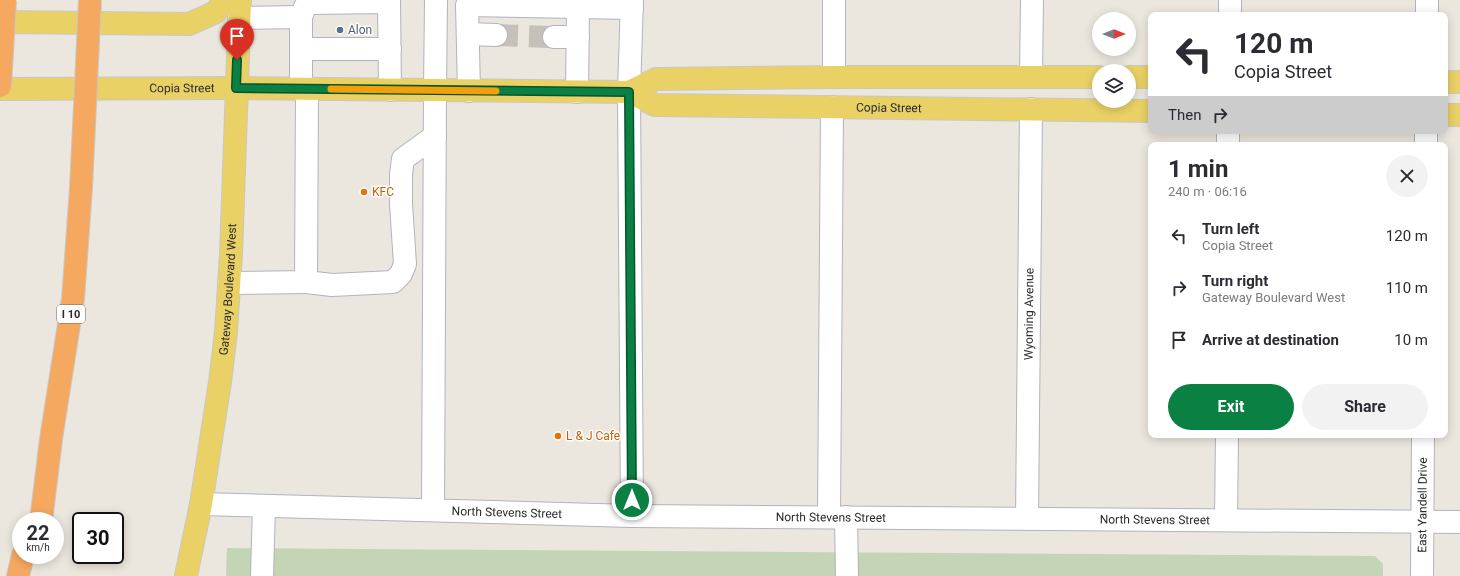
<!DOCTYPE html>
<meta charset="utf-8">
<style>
:root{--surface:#fff;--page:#f2f2f3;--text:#2b2b33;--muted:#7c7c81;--accent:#0b8043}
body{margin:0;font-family:Roboto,sans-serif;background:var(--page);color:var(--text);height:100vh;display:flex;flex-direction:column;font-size:15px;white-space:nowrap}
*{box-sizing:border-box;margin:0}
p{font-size:13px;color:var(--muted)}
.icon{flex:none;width:22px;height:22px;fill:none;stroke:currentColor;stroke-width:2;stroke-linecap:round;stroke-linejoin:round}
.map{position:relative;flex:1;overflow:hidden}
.details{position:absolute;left:1148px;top:142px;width:300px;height:296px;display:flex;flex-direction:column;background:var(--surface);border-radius:8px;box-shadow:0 2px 10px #0003}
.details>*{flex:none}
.banner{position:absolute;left:1148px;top:12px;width:300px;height:122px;border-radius:8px;box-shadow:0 2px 10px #0003;background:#fff;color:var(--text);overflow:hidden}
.needle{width:26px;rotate:90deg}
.fabs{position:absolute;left:1092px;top:12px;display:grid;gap:8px}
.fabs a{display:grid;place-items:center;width:44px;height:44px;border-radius:50%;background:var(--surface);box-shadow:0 2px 10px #0003;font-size:20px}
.speed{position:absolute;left:12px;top:512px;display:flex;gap:8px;font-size:20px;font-weight:700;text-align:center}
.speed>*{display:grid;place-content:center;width:52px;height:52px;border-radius:50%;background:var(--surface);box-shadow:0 2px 10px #0003;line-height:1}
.speed small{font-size:10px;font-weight:400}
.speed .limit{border:2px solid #111;border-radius:6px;background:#fff;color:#111}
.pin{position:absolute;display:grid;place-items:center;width:34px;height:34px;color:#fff;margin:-41px -17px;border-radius:50% 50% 50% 0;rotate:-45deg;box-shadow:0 0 4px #0007}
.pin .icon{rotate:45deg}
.me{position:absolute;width:44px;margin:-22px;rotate:0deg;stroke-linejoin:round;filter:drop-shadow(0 0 3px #0008)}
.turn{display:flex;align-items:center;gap:14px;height:84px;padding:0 20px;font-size:18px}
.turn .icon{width:52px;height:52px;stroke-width:2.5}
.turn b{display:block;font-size:28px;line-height:34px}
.then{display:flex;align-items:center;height:38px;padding:0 20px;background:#0003;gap:8px;font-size:15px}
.round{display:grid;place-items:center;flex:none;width:42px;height:42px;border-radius:21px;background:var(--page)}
.headline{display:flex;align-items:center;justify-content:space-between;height:68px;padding:0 20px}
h1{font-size:24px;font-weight:700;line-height:30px}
.cta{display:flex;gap:8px;margin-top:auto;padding:8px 20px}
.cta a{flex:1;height:46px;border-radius:24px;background:var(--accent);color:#fff;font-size:16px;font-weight:700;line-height:46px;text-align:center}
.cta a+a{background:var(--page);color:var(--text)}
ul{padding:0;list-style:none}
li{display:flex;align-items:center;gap:12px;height:52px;padding:0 20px}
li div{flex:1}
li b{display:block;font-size:15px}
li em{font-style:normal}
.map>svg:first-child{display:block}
.cemetery{fill:#c4d5b6}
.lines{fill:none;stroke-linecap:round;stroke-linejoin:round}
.minor-tunnel{stroke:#c5c1ba;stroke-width:22;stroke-dasharray:22 11;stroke-linecap:butt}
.minor-casing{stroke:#b1b3be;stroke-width:24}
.major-casing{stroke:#c8c8c8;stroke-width:24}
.highway-casing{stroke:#c8c8c8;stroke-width:24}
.minor{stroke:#fff;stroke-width:22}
.major{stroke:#e9d166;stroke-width:22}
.highway{stroke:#f5a960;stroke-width:22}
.highway-bridge-casing{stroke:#c8c8c8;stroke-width:24;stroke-linecap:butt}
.highway-bridge{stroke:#f5a960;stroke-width:22}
.route-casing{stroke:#07532c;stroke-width:10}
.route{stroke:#0b8043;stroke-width:7}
.slow{stroke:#f59e0b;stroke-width:7}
.service-dot{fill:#5c6f8a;stroke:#fff;stroke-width:1.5}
.food-dot{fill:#e8710a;stroke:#fff;stroke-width:1.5}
.labels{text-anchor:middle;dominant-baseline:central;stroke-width:3;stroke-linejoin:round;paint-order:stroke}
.shield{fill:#fff;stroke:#6b6b6b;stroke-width:1}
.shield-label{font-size:11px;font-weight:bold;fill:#2b2b2b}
.service-label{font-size:12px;fill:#4e5e75;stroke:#fff;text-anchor:start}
.street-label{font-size:12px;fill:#2b2b2b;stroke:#fff}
.food-label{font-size:12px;fill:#c56008;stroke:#fff;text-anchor:start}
</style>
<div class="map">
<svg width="1460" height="576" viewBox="0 0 1460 576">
<rect width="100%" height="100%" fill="#ece7de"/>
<polygon class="cemetery" points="227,548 1375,556 1383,564 1383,576 226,576"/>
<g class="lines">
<polyline class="minor-tunnel" points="496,35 554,37"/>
<defs>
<g id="minor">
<polyline points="632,0 629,92 632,516"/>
<polyline points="1230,15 1230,0"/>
<polyline points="1427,15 1427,0"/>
<polyline points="239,18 301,17"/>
<polyline points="468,34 496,35"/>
<polyline points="554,37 578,37"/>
<polyline points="302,49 390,49"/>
<polyline points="1031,76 1032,0"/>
<polyline points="834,77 834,0"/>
<polyline points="301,89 301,17 305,7 309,3 389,2 390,90"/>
<polyline points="469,91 467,5 632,8"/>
<polyline points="577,92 578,7"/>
<polyline points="1228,145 1228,131"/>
<polyline points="1426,145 1426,131"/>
<polyline points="306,282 332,285 393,282 401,274 405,264 401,204 401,174 403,159 435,136"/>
<polyline points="229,283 306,282 307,89"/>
<path id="s1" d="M201,504L632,516L1460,522"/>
<polyline points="433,510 435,90 436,0"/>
<polyline points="829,517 832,107"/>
<polyline points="846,517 847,576"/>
<path id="s2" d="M1027,519L1031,109"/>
<polyline points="1226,519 1227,435"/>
<polyline points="262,576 264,506"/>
<path id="s3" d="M1422,576L1423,435"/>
</g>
<g id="major">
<polyline points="0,22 189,24 216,12 224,0"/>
<polyline points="1129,77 1151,77"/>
<polyline points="1445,82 1460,82"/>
<path id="s4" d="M0,89L236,88L629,92L655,105L1151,111"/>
<polyline points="629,92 656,79 834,77 1099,77"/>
<polyline points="1445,115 1460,115"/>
<path id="s5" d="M186,576L201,504L220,382L226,332L231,255L240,0"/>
</g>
<g id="highway">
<polyline points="41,521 51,439 73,299 81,188"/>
<polyline points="18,576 23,555"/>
</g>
</defs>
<use href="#minor" class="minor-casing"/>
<use href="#major" class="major-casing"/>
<use href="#highway" class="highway-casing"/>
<use href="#minor" class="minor"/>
<use href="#major" class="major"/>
<use href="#highway" class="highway"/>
<defs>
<g id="highway-bridge">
<polyline points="0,86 5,0"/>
<polyline points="81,188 90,0"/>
</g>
</defs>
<use href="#highway-bridge" class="highway-bridge-casing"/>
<use href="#highway-bridge" class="highway-bridge"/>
</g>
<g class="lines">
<defs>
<polyline id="route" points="237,60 236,88 629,92 632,500"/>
</defs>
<use href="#route" class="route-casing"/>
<use href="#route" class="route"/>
<polyline class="slow" points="331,89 496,91"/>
</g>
<circle class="service-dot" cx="340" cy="30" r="4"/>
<g class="food-dot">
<circle cx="364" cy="192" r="4"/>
<circle cx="558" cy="436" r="4"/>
</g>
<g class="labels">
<rect class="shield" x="57" y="305" width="28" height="18" rx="3"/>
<g class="shield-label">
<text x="71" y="314">I 10</text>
</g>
<g class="service-label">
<text x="348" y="30">Alon</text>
</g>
<g class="street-label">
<text stroke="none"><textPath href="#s4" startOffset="182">Copia Street</textPath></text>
<text stroke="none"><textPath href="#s4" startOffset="892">Copia Street</textPath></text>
<text stroke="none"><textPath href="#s5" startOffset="290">Gateway Boulevard West</textPath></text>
<text stroke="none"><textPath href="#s2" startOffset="205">Wyoming Avenue</textPath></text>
<text stroke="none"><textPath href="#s3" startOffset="71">East Yandell Drive</textPath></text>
<text stroke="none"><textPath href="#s1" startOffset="306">North Stevens Street</textPath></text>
<text stroke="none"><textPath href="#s1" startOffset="630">North Stevens Street</textPath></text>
<text stroke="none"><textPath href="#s1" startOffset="954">North Stevens Street</textPath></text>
</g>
<g class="food-label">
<text x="372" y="192">KFC</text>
<text x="566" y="436">L &amp; J Cafe</text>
</g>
</g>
</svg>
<div class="fabs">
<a><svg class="needle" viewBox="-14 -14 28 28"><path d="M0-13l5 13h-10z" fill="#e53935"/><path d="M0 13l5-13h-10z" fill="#7c7c81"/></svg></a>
<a><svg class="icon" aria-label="layers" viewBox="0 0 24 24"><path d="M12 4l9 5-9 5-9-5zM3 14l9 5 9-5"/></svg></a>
</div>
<div class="speed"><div>22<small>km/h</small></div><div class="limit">30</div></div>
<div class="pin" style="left:237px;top:60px;background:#d93025"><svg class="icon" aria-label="arrive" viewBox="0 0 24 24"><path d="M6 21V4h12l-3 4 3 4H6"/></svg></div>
<svg class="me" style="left:632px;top:500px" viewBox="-20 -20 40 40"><circle r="17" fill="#0b8043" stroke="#fff" stroke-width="3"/><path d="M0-11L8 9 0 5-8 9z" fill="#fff"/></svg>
<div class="banner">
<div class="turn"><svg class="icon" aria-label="left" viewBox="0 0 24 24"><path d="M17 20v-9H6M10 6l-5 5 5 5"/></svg><div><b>120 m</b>Copia Street</div></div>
<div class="then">Then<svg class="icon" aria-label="right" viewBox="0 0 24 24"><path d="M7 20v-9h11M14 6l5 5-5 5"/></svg></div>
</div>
<section class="details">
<div class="headline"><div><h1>1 min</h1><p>240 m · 06:16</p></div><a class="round"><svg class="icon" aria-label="close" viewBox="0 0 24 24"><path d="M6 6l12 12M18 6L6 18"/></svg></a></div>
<ul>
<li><svg class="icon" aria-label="left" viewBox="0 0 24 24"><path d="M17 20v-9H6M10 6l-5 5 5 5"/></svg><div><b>Turn left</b><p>Copia Street</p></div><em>120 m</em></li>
<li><svg class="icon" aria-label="right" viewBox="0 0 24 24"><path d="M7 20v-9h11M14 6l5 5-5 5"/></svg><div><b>Turn right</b><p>Gateway Boulevard West</p></div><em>110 m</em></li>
<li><svg class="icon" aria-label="arrive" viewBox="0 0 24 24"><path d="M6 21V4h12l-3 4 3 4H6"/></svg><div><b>Arrive at destination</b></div><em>10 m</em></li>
</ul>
<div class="cta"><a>Exit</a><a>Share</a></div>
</section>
</div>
